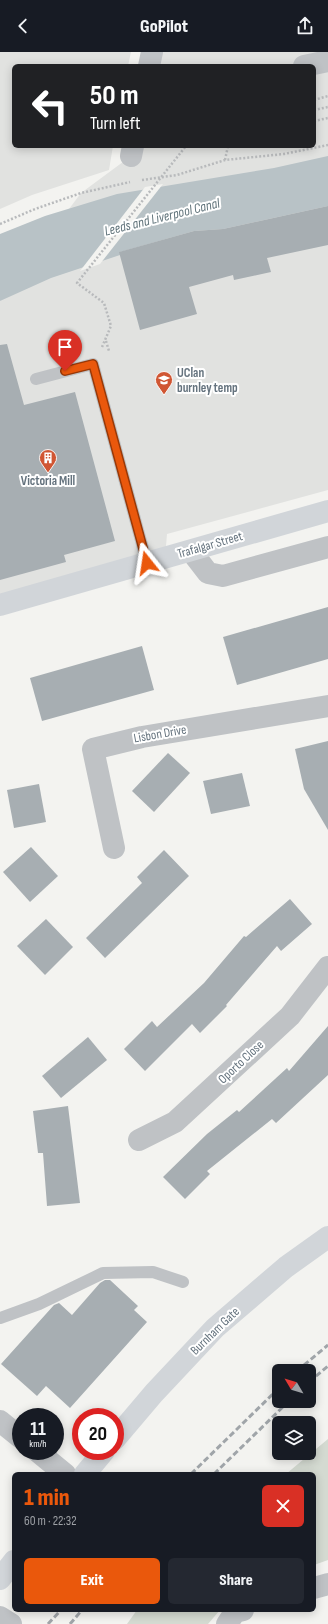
<!DOCTYPE html>
<meta charset="utf-8">
<style>
:root{--surface:#171b24;--page:#242831;--text:#f1f3f6;--muted:#9ea1a6;--accent:#ea580c}
body{margin:0;font-family:"Sofia Sans Condensed",sans-serif;background:var(--page);color:var(--text);height:100vh;display:flex;flex-direction:column;font-size:15px;white-space:nowrap}
*{box-sizing:border-box;margin:0}
p{font-size:13px;color:var(--muted)}
.icon{flex:none;width:22px;height:22px;fill:none;stroke:currentColor;stroke-width:2;stroke-linecap:round;stroke-linejoin:round}
.map{position:relative;flex:1;overflow:hidden}
.drawer{position:absolute;left:12px;top:1420px;width:304px;height:140px;display:flex;flex-direction:column;background:var(--surface);border-radius:6px;box-shadow:0 2px 10px #0003}
.drawer>*{flex:none}
.guide{position:absolute;left:12px;top:12px;width:304px;height:84px;border-radius:6px;box-shadow:0 2px 10px #0003;background:#202124;color:#fff;overflow:hidden}
.needle{width:26px;rotate:308deg}
.fabs{position:absolute;left:272px;top:1312px;display:grid;gap:8px}
.fabs a{display:grid;place-items:center;width:44px;height:44px;border-radius:6px;background:var(--surface);box-shadow:0 2px 10px #0003;font-size:20px}
.speed{position:absolute;left:12px;top:1356px;display:flex;gap:8px;font-size:20px;font-weight:700;text-align:center}
.speed>*{display:grid;place-content:center;width:52px;height:52px;border-radius:50%;background:var(--surface);box-shadow:0 2px 10px #0003;line-height:1}
.speed small{font-size:10px;font-weight:400}
.speed .limit{border:6px solid #d22;background:#fff;color:#111}
.pin{position:absolute;display:grid;place-items:center;width:34px;height:34px;color:#fff;margin:-41px -17px;border-radius:50% 50% 50% 0;rotate:-45deg;box-shadow:0 0 4px #0007}
.pin .icon{rotate:45deg}
.me{position:absolute;width:44px;margin:-22px;rotate:345deg;stroke-linejoin:round;filter:drop-shadow(0 0 3px #0008)}
.turn{display:flex;align-items:center;gap:14px;height:84px;padding:0 12px;font-size:18px}
.turn .icon{width:52px;height:52px;stroke-width:2.5}
.turn b{display:block;font-size:28px;line-height:34px}
.round{display:grid;place-items:center;flex:none;width:42px;height:42px;border-radius:6px;background:var(--page)}
.head{display:flex;align-items:center;justify-content:space-between;height:68px;padding:0 12px}
h1{font-size:24px;font-weight:800;line-height:30px;color:var(--accent)}
.button{display:flex;gap:8px;margin-top:auto;padding:8px 12px}
.button a{flex:1;height:46px;border-radius:6px;background:var(--accent);color:#fff;font-size:16px;font-weight:800;line-height:46px;text-align:center}
.button a+a{background:var(--page);color:var(--text)}
header{display:flex;justify-content:space-between;align-items:center;height:52px;padding:0 12px;background:var(--surface);font-size:18px;font-weight:800}
.map>svg:first-child{display:block}
.built{fill:#e1e2e0}
.green{fill:#d4dad1}
.water{fill:#b8c2c6}
.pier{fill:#f3f3f0}
.building{fill:#a7aeb2}
.lines{fill:none;stroke-linecap:round;stroke-linejoin:round}
.path{stroke:#b8babc;stroke-width:2.5;stroke-dasharray:2 2;stroke-linecap:butt}
.lane{stroke:#bfc2c5;stroke-width:12}
.street{stroke:#bfc2c5;stroke-width:22}
.secondary{stroke:#d1d5d9;stroke-width:22}
.primary{stroke:#d1d5d9;stroke-width:22}
.rail{stroke:#a0a5a9;stroke-width:3;stroke-dasharray:6 3;stroke-linecap:butt}
.route-casing{stroke:#983908;stroke-width:10}
.route{stroke:#ea580c;stroke-width:7}
.labels{text-anchor:middle;dominant-baseline:central;stroke-width:4;stroke-linejoin:round;paint-order:stroke}
.poi-label{font-size:13px;font-weight:bold;fill:#65737e;stroke:#fff;text-anchor:start}
.street-label{font-size:13px;fill:#65737e;stroke:#fff}
.water-label{font-size:14px;font-style:italic;fill:#61747b;stroke:#fff}
</style>
<header><svg class="icon" aria-label="back" viewBox="0 0 24 24"><path d="M15 5l-7 7 7 7"/></svg>GoPilot<svg class="icon" aria-label="share" viewBox="0 0 24 24"><path d="M12 15V3M7 8l5-5 5 5M5 13v7h14v-7"/></svg></header>
<div class="map">
<svg width="328" height="1572" viewBox="0 0 328 1572">
<rect width="100%" height="100%" fill="#f3f3f0"/>
<g class="built">
<polygon points="0,0 131,0 128,14 14,14 14,94 113,94 109,118 32,143 0,157"/>
<polygon points="152,0 328,0 328,438 167,482 165,506 0,552 0,249 81,141 131,104 133,94 314,94 314,14 149,14"/>
</g>
<g class="green">
<polygon points="328,1387 328,1508 314,1513 314,1422 286,1422"/>
<polygon points="137,1558 220,1558 208,1572 127,1572"/>
</g>
<polygon class="water" points="328,104 328,154 223,177 194,179 120,200 120,203 51,226 0,249 0,182 45,164 117,142 274,116"/>
<polygon class="pier" points="163,132 100,212 80,219 145,135"/>
<g class="building">
<polygon points="328,154 328,193 267,206 271,220 234,228 233,223 189,235 197,262 140,278 119,200 194,179 223,177"/>
<polygon points="7,292 24,353 75,340 115,489 64,503 66,510 0,528 0,293"/>
<polygon points="328,555 328,607 237,633 223,585"/>
<polygon points="142,594 154,638 42,669 30,626"/>
<polygon points="328,689 328,778 304,737 295,697"/>
<polygon points="168,701 190,721 154,760 132,739"/>
<polygon points="242,721 250,754 211,762 203,729"/>
<polygon points="39,732 46,770 14,776 7,738"/>
<polygon points="31,795 58,824 30,850 3,820"/>
<polygon points="164,798 189,824 105,906 86,886 142,831 137,825"/>
<polygon points="290,847 312,872 281,899 277,894 226,953 227,954 200,981 192,972 145,1019 124,997 152,969 157,975 204,931 244,884 246,885"/>
<polygon points="46,867 73,895 45,923 17,894"/>
<polygon points="328,974 328,1023 276,1071 272,1067 207,1119 210,1122 185,1147 163,1125 207,1082 237,1058 239,1060 287,1016 289,1019"/>
<polygon points="88,985 107,1008 61,1046 42,1024"/>
<polygon points="68,1054 80,1151 47,1154 43,1101 38,1101 33,1059"/>
<polygon points="105,1228 110,1228 138,1254 134,1258 147,1270 70,1356 46,1334 37,1344 1,1312 54,1253 59,1251 72,1263 100,1231"/>
</g>
<g class="lines">
<g class="path">
<polyline points="314,48 328,44"/>
<polyline points="314,58 328,55"/>
<polyline points="314,69 328,66"/>
<polyline points="225,108 228,94"/>
<polyline points="142,128 177,123 225,108 284,102 328,93"/>
<polyline points="0,172 35,157 81,141 130,130"/>
<polyline points="106,289 109,299"/>
<polyline points="102,295 111,274 104,251 77,231 186,94"/>
</g>
<g class="lane">
<polyline points="36,327 93,312 147,511"/>
<polyline points="0,1266 39,1252 103,1221 153,1220 183,1230"/>
</g>
<g class="street">
<polyline points="149,14 152,0"/>
<polyline points="304,14 328,9"/>
<polyline points="131,104 133,94"/>
<polyline points="191,499 208,521 223,524 328,495"/>
<polyline points="114,796 93,697 142,685 328,654"/>
<polyline points="139,1088 175,1070 290,964 328,915"/>
<polyline points="0,1369 21,1386"/>
<polyline points="37,1399 65,1422"/>
<polyline points="314,1536 328,1532"/>
<polyline points="0,1565 11,1572"/>
<polyline points="227,1572 235,1560 243,1558"/>
</g>
<g class="secondary">
<polyline points="115,1387 154,1341 215,1276 286,1215 328,1185"/>
<polyline points="85,1422 104,1399"/>
<polyline points="0,1527 14,1509"/>
</g>
<polyline class="primary" points="0,553 328,459"/>
<g class="rail">
<polyline points="297,1319 328,1293"/>
<polyline points="309,1330 328,1314"/>
<polyline points="191,1422 279,1336"/>
<polyline points="214,1422 289,1349"/>
<polyline points="48,1572 61,1558"/>
<polyline points="70,1572 82,1558"/>
</g>
</g>
<g class="lines">
<defs>
<polyline id="route" points="65,319 93,312 147,511"/>
</defs>
<use href="#route" class="route-casing"/>
<use href="#route" class="route"/>
</g>
<defs>
<symbol id="university-pin" viewBox="-11 -11 22 30"><path d="M0 17L-7.5 6A9.5 9.5 0 1 1 7.5 6Z" fill="#d05633" stroke="#fff"/><path d="M0-5L7-2L0 1L-7-2ZM-4 1L0 2.5L4 1V4Q0 6-4 4Z" fill="#fff"/></symbol>
<symbol id="building-pin" viewBox="-11 -11 22 30"><path d="M0 17L-7.5 6A9.5 9.5 0 1 1 7.5 6Z" fill="#d05633" stroke="#fff"/><path d="M-4-6H4V6H1V3H-1V6H-4ZM-2.5-4.3h1.7v1.8h-1.7ZM.8-4.3h1.7v1.8H.8ZM-2.5-1h1.7V.8h-1.7ZM.8-1h1.7V.8H.8Z" fill="#fff"/></symbol>
</defs>
<g fill-rule="evenodd">
<use href="#university-pin" x="154" y="318" width="20" height="27"/>
<use href="#building-pin" x="38" y="396" width="20" height="27"/>
</g>
<g class="labels">
<g class="poi-label">
<text x="177" y="321">UClan<tspan x="177" dy="15">burnley temp</tspan></text>
<text x="48" y="429" text-anchor="middle">Victoria Mill</text>
</g>
<g class="street-label">
<text transform="translate(210 493) rotate(-16)">Trafalgar Street</text>
<text transform="translate(160 682) rotate(-10)">Lisbon Drive</text>
<text transform="translate(241 1010) rotate(-43)">Oporto Close</text>
<text transform="translate(215 1279) rotate(-44)">Burnham Gate</text>
</g>
<g class="water-label">
<text transform="translate(162 165) rotate(-14)">Leeds and Liverpool Canal</text>
</g>
</g>
</svg>
<div class="fabs">
<a><svg class="needle" viewBox="-14 -14 28 28"><path d="M0-13l5 13h-10z" fill="#e53935"/><path d="M0 13l5-13h-10z" fill="#9ea1a6"/></svg></a>
<a><svg class="icon" aria-label="layers" viewBox="0 0 24 24"><path d="M12 4l9 5-9 5-9-5zM3 14l9 5 9-5"/></svg></a>
</div>
<div class="speed"><div>11<small>km/h</small></div><div class="limit">20</div></div>
<div class="pin" style="left:65px;top:319px;background:#d93025"><svg class="icon" aria-label="arrive" viewBox="0 0 24 24"><path d="M6 21V4h12l-3 4 3 4H6"/></svg></div>
<svg class="me" style="left:147px;top:511px" viewBox="-20 -20 40 40"><path d="M0-17L14 15 0 8-14 15z" fill="#ea580c" stroke="#fff" stroke-width="4"/></svg>
<div class="guide">
<div class="turn"><svg class="icon" aria-label="left" viewBox="0 0 24 24"><path d="M17 20v-9H6M10 6l-5 5 5 5"/></svg><div><b>50 m</b>Turn left</div></div>
</div>
<section class="drawer">
<div class="head"><div><h1>1 min</h1><p>60 m · 22:32</p></div><a class="round" style="background:#d93025;color:#fff"><svg class="icon" aria-label="close" viewBox="0 0 24 24"><path d="M6 6l12 12M18 6L6 18"/></svg></a></div>
<div class="button"><a>Exit</a><a>Share</a></div>
</section>
</div>
